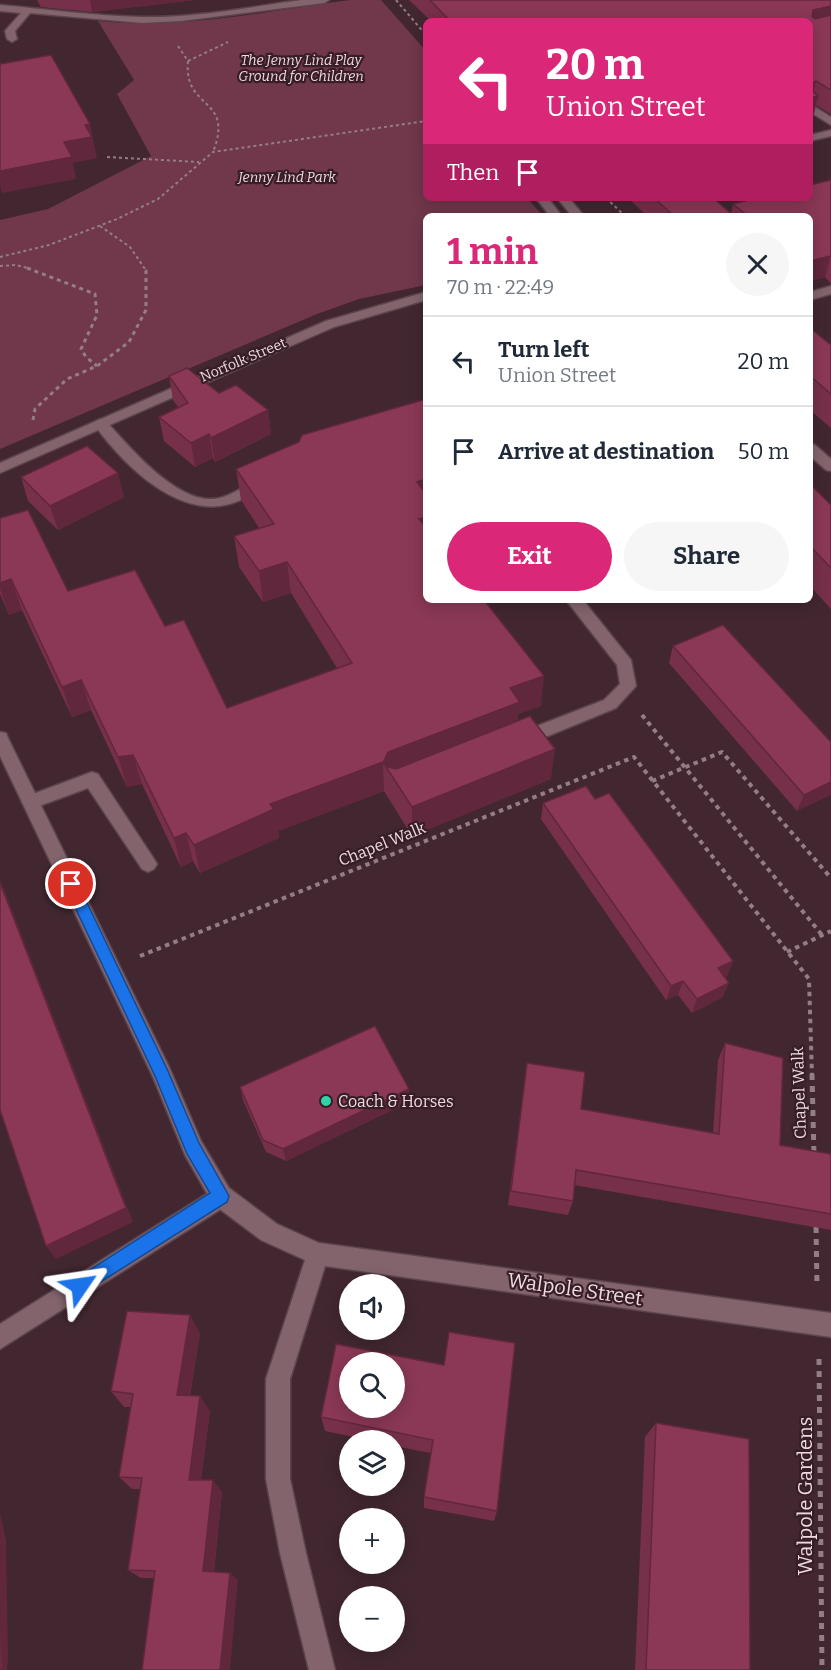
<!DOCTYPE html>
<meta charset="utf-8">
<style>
:root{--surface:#fff;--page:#f6f6f7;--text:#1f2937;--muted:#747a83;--line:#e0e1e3;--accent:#db2777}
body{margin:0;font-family:Bitter,serif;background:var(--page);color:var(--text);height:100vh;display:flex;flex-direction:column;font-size:22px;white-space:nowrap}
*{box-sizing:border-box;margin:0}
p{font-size:20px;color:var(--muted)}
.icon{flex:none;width:33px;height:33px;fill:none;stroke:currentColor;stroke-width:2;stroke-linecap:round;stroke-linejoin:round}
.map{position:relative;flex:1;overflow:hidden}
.details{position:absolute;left:423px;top:213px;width:390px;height:390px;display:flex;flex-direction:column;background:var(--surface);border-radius:9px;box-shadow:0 3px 15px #0003}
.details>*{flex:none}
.hud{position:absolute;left:423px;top:18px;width:390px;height:183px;border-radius:9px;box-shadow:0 3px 15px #0003;background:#db2777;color:#fff;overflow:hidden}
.controls{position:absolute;left:339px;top:1274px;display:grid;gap:12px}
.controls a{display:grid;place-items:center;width:66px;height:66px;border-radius:50%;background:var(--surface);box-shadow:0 3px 15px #0003;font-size:30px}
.pin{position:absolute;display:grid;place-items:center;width:51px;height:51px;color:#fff;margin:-26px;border:3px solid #fff;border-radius:50%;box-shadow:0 2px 6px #0007}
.me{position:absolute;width:66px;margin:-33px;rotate:58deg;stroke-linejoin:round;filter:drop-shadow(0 0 4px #0008)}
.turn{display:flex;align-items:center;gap:21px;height:126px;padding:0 24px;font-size:27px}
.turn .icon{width:78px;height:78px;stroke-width:2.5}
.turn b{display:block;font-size:42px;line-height:51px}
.then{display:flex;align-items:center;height:57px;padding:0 24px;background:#0003;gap:12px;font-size:22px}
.round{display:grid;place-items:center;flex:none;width:63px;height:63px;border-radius:32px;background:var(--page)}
.overview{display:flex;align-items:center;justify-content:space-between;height:102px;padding:0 24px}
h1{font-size:36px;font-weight:700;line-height:45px;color:var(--accent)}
.primary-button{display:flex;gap:12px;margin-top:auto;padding:12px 24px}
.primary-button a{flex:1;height:69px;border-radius:36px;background:var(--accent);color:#fff;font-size:24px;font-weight:700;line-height:69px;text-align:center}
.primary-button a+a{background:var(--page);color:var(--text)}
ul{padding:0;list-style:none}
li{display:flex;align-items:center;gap:18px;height:90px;padding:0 24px;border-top:2px solid var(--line)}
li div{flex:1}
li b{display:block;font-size:22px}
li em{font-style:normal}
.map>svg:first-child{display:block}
.green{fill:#71374b}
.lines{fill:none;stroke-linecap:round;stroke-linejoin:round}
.lane-casing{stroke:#5b444c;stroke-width:3}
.street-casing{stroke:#5b444c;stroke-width:3}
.path-far3{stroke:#947e85;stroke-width:2;stroke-dasharray:3 3;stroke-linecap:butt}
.path-far2{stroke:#947e85;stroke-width:3;stroke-dasharray:4 4;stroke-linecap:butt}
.path-far1{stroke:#947e85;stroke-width:4;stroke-dasharray:4.5 4.5;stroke-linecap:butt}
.path{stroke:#947e85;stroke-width:5;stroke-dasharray:6 6;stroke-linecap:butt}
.lane{fill:#83646d;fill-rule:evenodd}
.street{fill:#83646d;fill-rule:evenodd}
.wall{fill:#77304a}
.shaded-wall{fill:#61273c}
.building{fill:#8a3856;stroke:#61273c;stroke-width:1.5;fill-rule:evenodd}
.route{fill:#1a73e8;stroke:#114b97;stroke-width:1.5}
.poi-dot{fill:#30d4a9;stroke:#371d26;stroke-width:2}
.labels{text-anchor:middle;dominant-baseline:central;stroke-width:4.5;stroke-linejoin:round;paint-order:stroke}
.far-park-label{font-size:14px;font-style:italic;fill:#f0d7de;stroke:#371d26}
.far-street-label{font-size:14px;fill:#eddbe0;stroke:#371d26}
.street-label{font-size:16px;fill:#eddbe0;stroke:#371d26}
.poi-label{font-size:16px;fill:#eddbe0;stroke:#371d26;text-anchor:start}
.near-street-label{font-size:20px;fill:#eddbe0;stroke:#371d26}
</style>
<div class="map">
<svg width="831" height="1670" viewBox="0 0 831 1670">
<rect width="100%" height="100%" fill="#422730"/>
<path class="green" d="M350,0H381L426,51V198H527L543,216H426V285L359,299L317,314L0,449V220L48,209L151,156L117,94L134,80L98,21C182,30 267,11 350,0Z"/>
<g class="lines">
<defs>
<g id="lane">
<polygon points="810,104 831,117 831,125 810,112"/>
<polygon points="557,198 569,198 584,216 572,216"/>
<polygon points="831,286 831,294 810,300 810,292"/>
<path d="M100,419L105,420C129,446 179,508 220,498C235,494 247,483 262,479L269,484C263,492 250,496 241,500C184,526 125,467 93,423Z"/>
<polygon points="92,772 98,774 154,859 157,864 154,869 148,872 142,869 88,788 31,809 25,807 22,802 25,797"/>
<polygon points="221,1185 229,1188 232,1196 229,1204 0,1349 0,1324"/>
</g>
<g id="street">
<path d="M302,0H329L324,3L181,21L142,23L30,13L15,31L17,39L12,42L7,39L5,31L21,13L0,11V5C46,9 94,16 142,17C195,18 249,7 302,0Z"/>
<polygon points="831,130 831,136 810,141 810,135"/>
<polygon points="536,198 548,198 562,216 550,216"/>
<polygon points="426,292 426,300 334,327 0,473 0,463 326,321"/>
<polygon points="810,444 815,445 831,459 831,471 826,470 810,456"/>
<polygon points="566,600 583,600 631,660 636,686 616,708 526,745 520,746 514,745 511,740 514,735 604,700 620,684 617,665"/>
<polygon points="0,732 6,733 8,738 169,1067 201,1141 229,1188 277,1224 319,1243 831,1313 831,1337 325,1266 290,1379 290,1479 306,1553 335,1670 309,1670 280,1553 266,1479 266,1379 305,1260 261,1240 213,1204 185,1155 153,1077 0,756"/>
</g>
</defs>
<use href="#lane" class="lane-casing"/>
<use href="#street" class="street-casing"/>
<g class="path-far3">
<polyline points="396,0 426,35"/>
<polyline points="178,46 188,61 228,42"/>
<path d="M188,61C183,111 235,96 213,152"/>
<polyline points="107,157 199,162"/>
<polyline points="606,198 625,216"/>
<polyline points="100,226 130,247 145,269"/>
<polyline points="0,257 49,245 117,219 158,199 213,152 426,121"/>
<polyline points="0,266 16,265 31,269"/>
</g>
<g class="path-far2">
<polyline points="27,268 95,294 97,315 81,349 86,357 97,366"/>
<polyline points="33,420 35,409 67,379 97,366 129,342 146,310 146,271 144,268"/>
</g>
<g class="path-far1">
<polyline points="642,715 822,935"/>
<polyline points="652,781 722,752 831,878"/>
<polyline points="787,952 831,931"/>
<polyline points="140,956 634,757 809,979 812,1076"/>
</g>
<g class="path">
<polyline points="812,1074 814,1156"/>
<polyline points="816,1227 817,1285"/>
<polyline points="819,1359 822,1670"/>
</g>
<use href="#lane" class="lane"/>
<use href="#street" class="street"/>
</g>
<g class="wall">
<polygon points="37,0 194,0 92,12 41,7"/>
<polygon points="409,0 831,0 831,114 816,105 813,117 810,118 810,21 431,21"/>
<polygon points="831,180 831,284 825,277 810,281 810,216 647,216 628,198 713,198 731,214 733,204"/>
<polygon points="810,328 831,345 831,428 810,410"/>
<polygon points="169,376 268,410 271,434 215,462 213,458 195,467 164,441 159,417 179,408 173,400"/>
<polygon points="236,469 426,600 541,706 518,714 518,721 551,779 412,836 384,791 278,831 279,838 200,873 193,861 181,867 142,784 127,787 91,710 72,717 22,610 9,615 0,594 0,518 68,591 165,626 227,708 337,668 291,593 263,602 239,567 234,536 259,528 241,500"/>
<polygon points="21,477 124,497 58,530 28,501"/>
<polygon points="810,484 831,505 831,609 810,586"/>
<polygon points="673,646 831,742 797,811 669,663"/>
<polygon points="543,803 733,961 727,976 725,977 723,997 692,1013 678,995 666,1000 541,819"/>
<polygon points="725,1043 780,1145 831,1154 831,1230 574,1185 573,1201 568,1215 508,1205 527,1063 581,1109 713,1133 718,1060"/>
<polygon points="240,1087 409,1089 409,1102 286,1161 266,1152 243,1100"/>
<polygon points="200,1333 190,1396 210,1411 201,1480 222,1492 214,1572 238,1580 141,1578 128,1570 140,1489 132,1489 119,1477 131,1407 124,1407 111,1391"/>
<polygon points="444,1365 497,1511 494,1521 424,1508 424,1497 431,1453 394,1446 394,1440 368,1440 325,1431 321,1417"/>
<polygon points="656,1423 750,1670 635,1670 645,1437"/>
</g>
<g class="shaded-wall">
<polygon points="90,0 194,0 92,12"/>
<polygon points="831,6 831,23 810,29 813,10"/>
<polygon points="816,81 812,97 818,96 813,117 810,118 810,95 813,83"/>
<polygon points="90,124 97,158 73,163 76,179 2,193 0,184 0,171 64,142 85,125"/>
<polygon points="831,255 825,277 810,281 810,261"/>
<polygon points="268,410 271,434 215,462 211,438"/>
<polygon points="209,434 213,458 195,467 191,443"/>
<polygon points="426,452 426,511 417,482 425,453"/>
<polygon points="118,473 124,497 58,530 50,506"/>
<polygon points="426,517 426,549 419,519"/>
<polygon points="287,562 291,593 263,602 259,571"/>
<polygon points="11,579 22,610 9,615 0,589 0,583"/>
<polygon points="544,676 541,706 518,714 517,732 395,780 384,761 388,752 510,688"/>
<polygon points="81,680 91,710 72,717 62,687"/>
<polygon points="555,749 551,779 412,836 412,807"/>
<polygon points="133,755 142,784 127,787 118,757"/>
<polygon points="383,762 384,791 278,831 279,838 200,873 194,845 270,804"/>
<polygon points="831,782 831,795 797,811 804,795"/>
<polygon points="186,833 193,861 181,867 174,838"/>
<polygon points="0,879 133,1222 56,1259 46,1246"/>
<polygon points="733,961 727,976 713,983 718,968"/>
<polygon points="683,981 678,995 666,1000 671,986"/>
<polygon points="729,983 723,997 692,1013 697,999"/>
<polygon points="409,1089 409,1102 286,1161 283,1149"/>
<polygon points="190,1315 200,1333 187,1411 177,1395"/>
<polygon points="200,1396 210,1411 199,1492 189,1480"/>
<polygon points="213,1480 222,1492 213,1579 203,1571"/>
<polygon points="0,1513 6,1540 8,1661 7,1670 2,1670"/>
<polygon points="230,1573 238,1580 230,1670 220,1670"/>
</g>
<g class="building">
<polygon points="430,0 831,0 831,6 813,10 812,17 815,19 831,15 831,90 816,81 813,83 813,91 818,96 810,98 810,21 450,21"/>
<polygon points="51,55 90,124 85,125 92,137 64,142 72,157 0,171 0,64"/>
<polygon points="831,180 831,256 810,261 810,216 748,216 733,204 757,198 810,198 810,185"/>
<polygon points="654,198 713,198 734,216 674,216"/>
<polygon points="810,328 831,345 831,394 810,376"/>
<polygon points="187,368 219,393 236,385 268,410 211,438 209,434 191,443 159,417 188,403 169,376"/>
<polygon points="426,399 426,452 425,453 426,455 426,479 417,482 426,494 426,517 419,519 426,527 426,600 484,600 544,676 510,688 520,702 388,752 384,761 388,767 396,769 530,716 555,749 412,807 383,762 270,804 274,809 194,845 186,833 174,838 133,755 118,757 81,680 62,687 11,579 0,583 0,518 28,510 68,591 135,570 165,626 184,620 227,708 352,663 287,562 259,571 234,536 274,524 236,469 299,442 302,435"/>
<polygon points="87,446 118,473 50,506 21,477"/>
<polygon points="810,484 831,505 831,568 810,546"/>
<polygon points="723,625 831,742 831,782 804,795 673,646"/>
<polygon points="586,786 595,799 609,793 733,961 718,968 729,983 697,999 683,981 671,986 543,803"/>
<polygon points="0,883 126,1208 46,1246 0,1110"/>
<polygon points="375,1026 409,1089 283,1149 263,1140 240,1087"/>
<polygon points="725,1043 783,1058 780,1145 831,1154 831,1214 576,1170 573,1201 511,1191 527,1063 585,1072 581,1109 719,1134"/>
<polygon points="127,1311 190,1315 177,1395 200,1396 189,1480 213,1480 203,1571 230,1573 220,1670 142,1670 155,1571 128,1570 142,1478 119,1477 133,1394 111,1391"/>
<path d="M449,1332L515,1343L497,1511L424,1497L433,1440L321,1417L336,1344L444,1365ZM350,1362H394V1407H350Z"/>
<polygon points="656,1423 749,1439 750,1670 646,1670"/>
<polygon points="0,1535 2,1660 2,1670 0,1670"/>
</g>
<polygon class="route" points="71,878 76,880 167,1069 199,1143 229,1196 227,1202 80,1295 74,1292 72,1286 74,1280 210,1193 187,1154 155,1076 64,884 66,880"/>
<circle class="poi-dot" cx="326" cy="1101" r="6"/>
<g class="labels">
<g class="far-park-label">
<text x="301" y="60">The Jenny Lind Play<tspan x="301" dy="16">Ground for Children</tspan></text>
<text x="287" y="177">Jenny Lind Park</text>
</g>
<g class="far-street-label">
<text transform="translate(243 360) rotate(-23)">Norfolk Street</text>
</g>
<g class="street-label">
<text transform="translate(382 844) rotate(-22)">Chapel Walk</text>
<text transform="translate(799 1093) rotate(-92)">Chapel Walk</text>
</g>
<g class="poi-label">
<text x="338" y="1101">Coach &amp; Horses</text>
</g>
<g class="near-street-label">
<text transform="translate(575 1289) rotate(8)">Walpole Street</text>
<text transform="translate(805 1496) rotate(-90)">Walpole Gardens</text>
</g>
</g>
</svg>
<div class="controls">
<a><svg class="icon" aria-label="sound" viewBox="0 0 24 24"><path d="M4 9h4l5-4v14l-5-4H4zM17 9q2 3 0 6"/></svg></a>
<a><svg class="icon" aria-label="search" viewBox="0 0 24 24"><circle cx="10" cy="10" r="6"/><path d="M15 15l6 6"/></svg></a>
<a><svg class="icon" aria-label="layers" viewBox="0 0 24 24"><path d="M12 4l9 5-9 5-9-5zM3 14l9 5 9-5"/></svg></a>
<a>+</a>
<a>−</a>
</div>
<div class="pin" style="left:71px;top:884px;background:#d93025"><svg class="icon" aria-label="arrive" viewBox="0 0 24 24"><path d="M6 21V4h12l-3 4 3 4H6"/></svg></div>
<svg class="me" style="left:80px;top:1286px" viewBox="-20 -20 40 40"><path d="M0-17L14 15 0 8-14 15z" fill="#1a73e8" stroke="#fff" stroke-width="4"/></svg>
<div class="hud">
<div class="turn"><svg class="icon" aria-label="left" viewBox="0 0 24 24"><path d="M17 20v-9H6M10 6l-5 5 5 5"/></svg><div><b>20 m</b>Union Street</div></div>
<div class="then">Then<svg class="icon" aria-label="arrive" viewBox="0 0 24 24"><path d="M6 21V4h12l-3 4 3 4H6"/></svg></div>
</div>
<section class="details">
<div class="overview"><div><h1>1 min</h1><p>70 m · 22:49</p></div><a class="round"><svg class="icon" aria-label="close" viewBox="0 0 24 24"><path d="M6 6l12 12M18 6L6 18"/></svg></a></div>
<ul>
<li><svg class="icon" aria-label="left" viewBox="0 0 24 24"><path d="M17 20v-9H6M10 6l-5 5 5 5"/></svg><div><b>Turn left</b><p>Union Street</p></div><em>20 m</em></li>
<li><svg class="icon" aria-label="arrive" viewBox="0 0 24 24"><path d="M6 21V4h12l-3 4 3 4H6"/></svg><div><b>Arrive at destination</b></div><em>50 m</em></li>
</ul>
<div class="primary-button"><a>Exit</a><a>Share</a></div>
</section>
</div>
